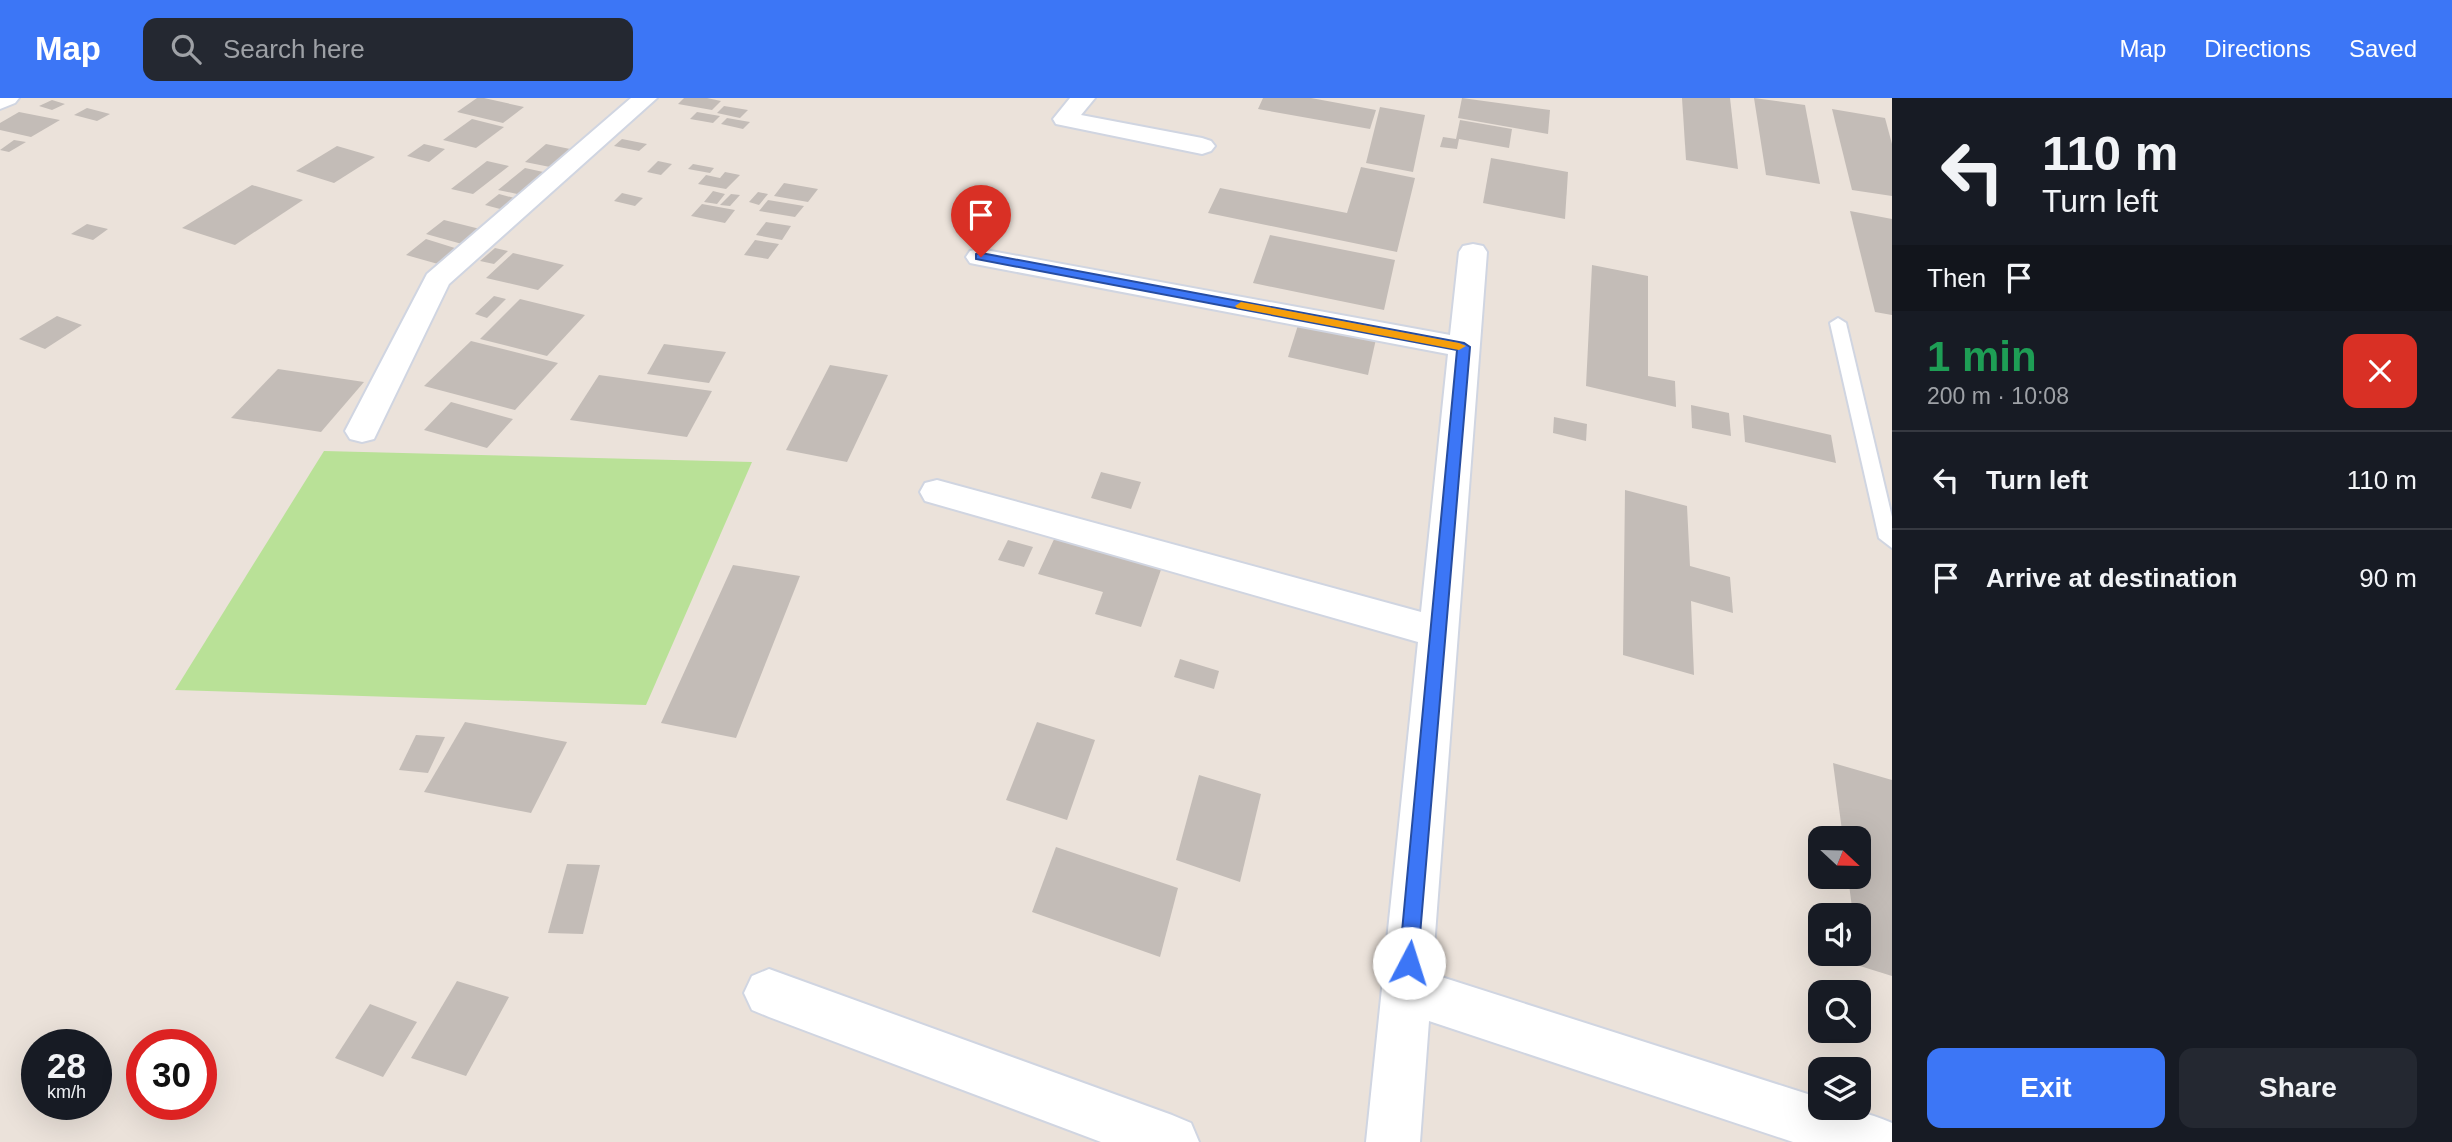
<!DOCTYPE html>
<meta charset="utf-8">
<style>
:root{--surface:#171b24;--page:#242831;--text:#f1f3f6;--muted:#9ea1a6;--line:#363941;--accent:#3c76f6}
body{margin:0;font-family:Helvetica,sans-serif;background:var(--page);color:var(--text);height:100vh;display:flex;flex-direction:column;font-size:26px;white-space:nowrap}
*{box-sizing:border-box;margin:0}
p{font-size:23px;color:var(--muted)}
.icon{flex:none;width:38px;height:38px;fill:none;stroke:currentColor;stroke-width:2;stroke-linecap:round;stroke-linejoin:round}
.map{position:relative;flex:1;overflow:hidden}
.details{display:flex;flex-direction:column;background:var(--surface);width:560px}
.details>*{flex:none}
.top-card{background:#171b24;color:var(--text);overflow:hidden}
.needle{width:46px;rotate:112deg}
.tools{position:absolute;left:1808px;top:728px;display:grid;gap:14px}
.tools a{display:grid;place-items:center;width:63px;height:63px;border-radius:14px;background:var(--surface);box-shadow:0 7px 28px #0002;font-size:35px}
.speed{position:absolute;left:21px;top:931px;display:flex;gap:14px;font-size:35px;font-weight:700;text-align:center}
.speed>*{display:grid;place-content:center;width:91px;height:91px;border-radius:50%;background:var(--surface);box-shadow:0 7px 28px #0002;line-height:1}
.speed small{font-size:18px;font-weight:400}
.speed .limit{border:10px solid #d22;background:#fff;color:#111}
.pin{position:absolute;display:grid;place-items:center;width:60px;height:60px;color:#fff;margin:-72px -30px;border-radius:50% 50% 50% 0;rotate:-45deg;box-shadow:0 0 7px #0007}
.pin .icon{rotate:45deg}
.me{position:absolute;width:77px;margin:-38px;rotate:5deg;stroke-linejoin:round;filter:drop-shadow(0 0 5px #0008)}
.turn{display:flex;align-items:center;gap:24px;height:147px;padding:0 35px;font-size:32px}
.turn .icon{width:91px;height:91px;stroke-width:2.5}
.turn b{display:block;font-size:49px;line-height:60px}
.then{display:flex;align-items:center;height:66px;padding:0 35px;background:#0003;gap:14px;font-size:26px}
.round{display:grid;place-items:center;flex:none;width:74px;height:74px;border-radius:14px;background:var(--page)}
.summary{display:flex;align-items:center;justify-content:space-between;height:119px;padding:0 35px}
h1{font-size:42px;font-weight:700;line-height:52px;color:#1e9e55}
.primary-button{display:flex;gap:14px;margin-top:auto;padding:14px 35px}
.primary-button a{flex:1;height:80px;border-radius:14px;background:var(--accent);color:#fff;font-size:28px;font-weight:700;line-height:80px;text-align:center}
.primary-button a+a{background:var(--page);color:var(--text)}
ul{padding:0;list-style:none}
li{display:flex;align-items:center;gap:21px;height:98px;padding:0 35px;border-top:2px solid var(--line)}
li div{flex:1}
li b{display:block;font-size:26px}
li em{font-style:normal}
header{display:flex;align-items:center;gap:42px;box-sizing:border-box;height:98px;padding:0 35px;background:var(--accent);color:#fff}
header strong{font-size:33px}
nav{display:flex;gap:38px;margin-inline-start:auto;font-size:24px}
.search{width:490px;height:63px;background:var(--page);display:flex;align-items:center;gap:18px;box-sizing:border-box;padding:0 24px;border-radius:14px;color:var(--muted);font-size:26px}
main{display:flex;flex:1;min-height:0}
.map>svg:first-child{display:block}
.green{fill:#b9e197}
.building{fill:#c3bcb7}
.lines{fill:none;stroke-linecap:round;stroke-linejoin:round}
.lane-casing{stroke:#d0d5e1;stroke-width:4}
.street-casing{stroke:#d0d5e1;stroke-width:4}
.lane{fill:#fff;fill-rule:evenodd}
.street{fill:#fff;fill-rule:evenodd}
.route{fill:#3c76f6;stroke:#274da0;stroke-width:2}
.slow{fill:#f59e0b}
</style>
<header>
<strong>Map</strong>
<div class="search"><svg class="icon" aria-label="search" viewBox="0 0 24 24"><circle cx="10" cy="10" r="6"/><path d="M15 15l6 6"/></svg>Search here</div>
<nav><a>Map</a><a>Directions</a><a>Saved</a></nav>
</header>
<main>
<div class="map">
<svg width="1892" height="1044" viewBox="0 0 1892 1044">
<rect width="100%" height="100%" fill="#ebe2da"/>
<polygon class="green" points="324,353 752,364 646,607 175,592"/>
<g class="building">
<polygon points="477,0 484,0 524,9 503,25 457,14"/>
<polygon points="684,0 707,0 721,3 712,12 678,6"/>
<polygon points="1263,0 1311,0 1376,12 1370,31 1258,11"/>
<polygon points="1462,0 1550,12 1548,36 1458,20"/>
<polygon points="1682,0 1730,0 1738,71 1686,62"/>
<polygon points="1754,0 1805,7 1820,86 1766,77"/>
<polygon points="52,2 65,6 52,12 39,8"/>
<polygon points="724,8 748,12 740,20 717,15"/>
<polygon points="1380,9 1425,17 1413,74 1366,65"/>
<polygon points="87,10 110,16 97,23 74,17"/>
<polygon points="1832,11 1885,20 1892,46 1892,98 1852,92"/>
<polygon points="19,14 60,22 31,39 0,32 0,25"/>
<polygon points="697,14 720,18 713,25 690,21"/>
<polygon points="727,20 750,24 743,31 721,26"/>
<polygon points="472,21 504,29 476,50 443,42"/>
<polygon points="1460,22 1512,31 1509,50 1459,41 1457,51 1440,49 1443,39 1456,41"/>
<polygon points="622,41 647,46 639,53 614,48"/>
<polygon points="14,42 26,44 9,54 0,52"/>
<polygon points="424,46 445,51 429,64 407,58"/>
<polygon points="546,46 570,51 550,69 525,64"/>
<polygon points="337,48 375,59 334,85 296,73"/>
<polygon points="1491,60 1568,74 1565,121 1483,105"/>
<polygon points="487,63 509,68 473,96 451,91"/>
<polygon points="658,63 672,66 661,77 647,74"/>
<polygon points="693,66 714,70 710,75 688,71"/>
<polygon points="1361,69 1415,80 1397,154 1208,115 1220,90 1347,115"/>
<polygon points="525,70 548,75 522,97 498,92"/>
<polygon points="725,74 740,77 726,91 698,86 706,77 720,80"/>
<polygon points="784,85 818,91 808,104 774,98"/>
<polygon points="252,87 303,102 235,147 182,130"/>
<polygon points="713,93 725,96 717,106 704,104"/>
<polygon points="758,94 768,96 759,107 749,104"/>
<polygon points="622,95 643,100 635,108 614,103"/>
<polygon points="499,96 518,101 504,112 485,107"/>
<polygon points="731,96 740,97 730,108 720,107"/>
<polygon points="768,102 804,108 795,119 759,113"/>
<polygon points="702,106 735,112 725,125 691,118"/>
<polygon points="1850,113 1892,121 1892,217 1875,214"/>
<polygon points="444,122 480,131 462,146 426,136"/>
<polygon points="766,124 791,128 782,142 756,137"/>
<polygon points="87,126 108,131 93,142 71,136"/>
<polygon points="1270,137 1395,162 1384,212 1253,185"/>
<polygon points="426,141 458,151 438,166 406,157"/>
<polygon points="755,142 779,146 768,161 744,157"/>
<polygon points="495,150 508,153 494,166 480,163"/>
<polygon points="513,155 564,167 538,192 486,180"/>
<polygon points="1592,167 1648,178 1648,278 1675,283 1676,309 1586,288"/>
<polygon points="494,198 506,201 487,220 475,216"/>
<polygon points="520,201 585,217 547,258 480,241"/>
<polygon points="57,218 82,227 45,251 19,241"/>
<polygon points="1299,224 1376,241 1368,277 1288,259"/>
<polygon points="471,243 558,265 515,312 424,288"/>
<polygon points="664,246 726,254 709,285 647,276"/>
<polygon points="830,267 888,277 847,364 786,352"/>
<polygon points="278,271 364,284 321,334 231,320"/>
<polygon points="599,277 712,293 687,339 570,322"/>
<polygon points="451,304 513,321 487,350 424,332"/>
<polygon points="1691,307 1729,315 1731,338 1692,330"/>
<polygon points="1743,317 1831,337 1836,365 1745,344"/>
<polygon points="1554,319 1587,326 1586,343 1553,335"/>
<polygon points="1101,374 1141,384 1131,411 1091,400"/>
<polygon points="1625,392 1687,408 1690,468 1730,479 1733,515 1691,503 1694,577 1623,557"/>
<polygon points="1056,437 1163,466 1141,529 1095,516 1103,494 1038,476"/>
<polygon points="1008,442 1033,449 1024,469 998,462"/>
<polygon points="733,467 800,478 736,640 661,625"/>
<polygon points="1180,561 1219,573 1214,591 1174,579"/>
<polygon points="465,624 567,644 531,715 424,694"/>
<polygon points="1037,624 1095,642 1067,722 1006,702"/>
<polygon points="416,637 445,639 428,675 399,672"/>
<polygon points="1833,665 1892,682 1892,878 1860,868 1858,817 1853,817 1848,779 1858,779 1858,740 1843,740"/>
<polygon points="1199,677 1261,696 1240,784 1176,762"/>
<polygon points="1056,749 1178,790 1160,859 1032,814"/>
<polygon points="567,766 600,767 583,836 548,835"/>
<polygon points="457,883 509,899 466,978 411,960"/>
<polygon points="370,906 417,924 383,979 335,960"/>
</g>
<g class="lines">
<defs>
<polygon id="lane" points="1838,220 1846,225 1892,419 1892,450 1879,440 1830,225"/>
<g id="street">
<polygon points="0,0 19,0 15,5 0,11"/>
<polygon points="631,0 657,0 449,186 374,341 362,344 350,341 345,333 427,176"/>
<polygon points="1070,0 1095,0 1081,17 1202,40 1211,43 1215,48 1211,53 1202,56 1056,26 1053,21"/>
<path d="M1473,146L1483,148L1487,154L1432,876L1820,1000V1010C1847,1010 1867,1014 1892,1025V1044H1793L1429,923L1420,1044H1366L1418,544L925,403L920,394L925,385L937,382L1421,514L1448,256L980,167L970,165L966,159L970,153L980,151L1450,237L1459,154L1463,148Z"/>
<polygon points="769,871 1172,1017 1191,1025 1199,1044 1101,1044 769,919 752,912 744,895 752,878"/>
</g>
</defs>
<use href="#lane" class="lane-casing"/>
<use href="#street" class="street-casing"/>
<use href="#lane" class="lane"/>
<use href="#street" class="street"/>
</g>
<polygon class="route" points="981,155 1464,245 1470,249 1417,872 1409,875 1402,872 1399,865 1457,252 976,161 976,156"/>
<polygon class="slow" points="1241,204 1459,245 1466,248 1459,252 1237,210 1235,208"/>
</svg>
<div class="tools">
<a><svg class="needle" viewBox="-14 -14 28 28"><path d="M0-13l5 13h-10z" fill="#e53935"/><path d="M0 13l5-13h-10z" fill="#9ea1a6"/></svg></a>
<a><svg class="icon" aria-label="sound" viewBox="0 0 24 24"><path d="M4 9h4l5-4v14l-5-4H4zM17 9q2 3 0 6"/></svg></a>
<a><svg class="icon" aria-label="search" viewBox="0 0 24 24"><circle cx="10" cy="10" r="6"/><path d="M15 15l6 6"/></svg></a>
<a><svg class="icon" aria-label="layers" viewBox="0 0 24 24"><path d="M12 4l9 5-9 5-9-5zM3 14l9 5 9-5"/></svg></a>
</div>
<div class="speed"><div>28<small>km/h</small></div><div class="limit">30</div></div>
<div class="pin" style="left:981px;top:159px;background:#d93025"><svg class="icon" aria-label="arrive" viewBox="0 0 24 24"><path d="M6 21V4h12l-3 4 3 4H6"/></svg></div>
<svg class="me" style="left:1409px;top:865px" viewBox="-20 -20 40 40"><circle r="19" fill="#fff"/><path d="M0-13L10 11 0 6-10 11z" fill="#3c76f6"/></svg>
</div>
<section class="details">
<div class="top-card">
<div class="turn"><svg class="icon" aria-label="left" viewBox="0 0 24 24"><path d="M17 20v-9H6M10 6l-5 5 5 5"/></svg><div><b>110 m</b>Turn left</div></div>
<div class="then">Then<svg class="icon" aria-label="arrive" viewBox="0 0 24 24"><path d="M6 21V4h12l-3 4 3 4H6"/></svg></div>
</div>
<div class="summary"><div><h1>1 min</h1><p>200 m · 10:08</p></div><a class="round" style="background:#d93025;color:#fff"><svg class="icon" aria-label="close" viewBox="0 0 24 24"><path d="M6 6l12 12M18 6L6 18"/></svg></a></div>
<ul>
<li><svg class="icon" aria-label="left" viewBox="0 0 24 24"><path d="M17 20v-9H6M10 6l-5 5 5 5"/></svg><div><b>Turn left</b></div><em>110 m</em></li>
<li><svg class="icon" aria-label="arrive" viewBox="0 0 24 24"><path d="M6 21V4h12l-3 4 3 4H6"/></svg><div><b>Arrive at destination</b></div><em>90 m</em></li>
</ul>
<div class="primary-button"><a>Exit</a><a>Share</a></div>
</section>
</main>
